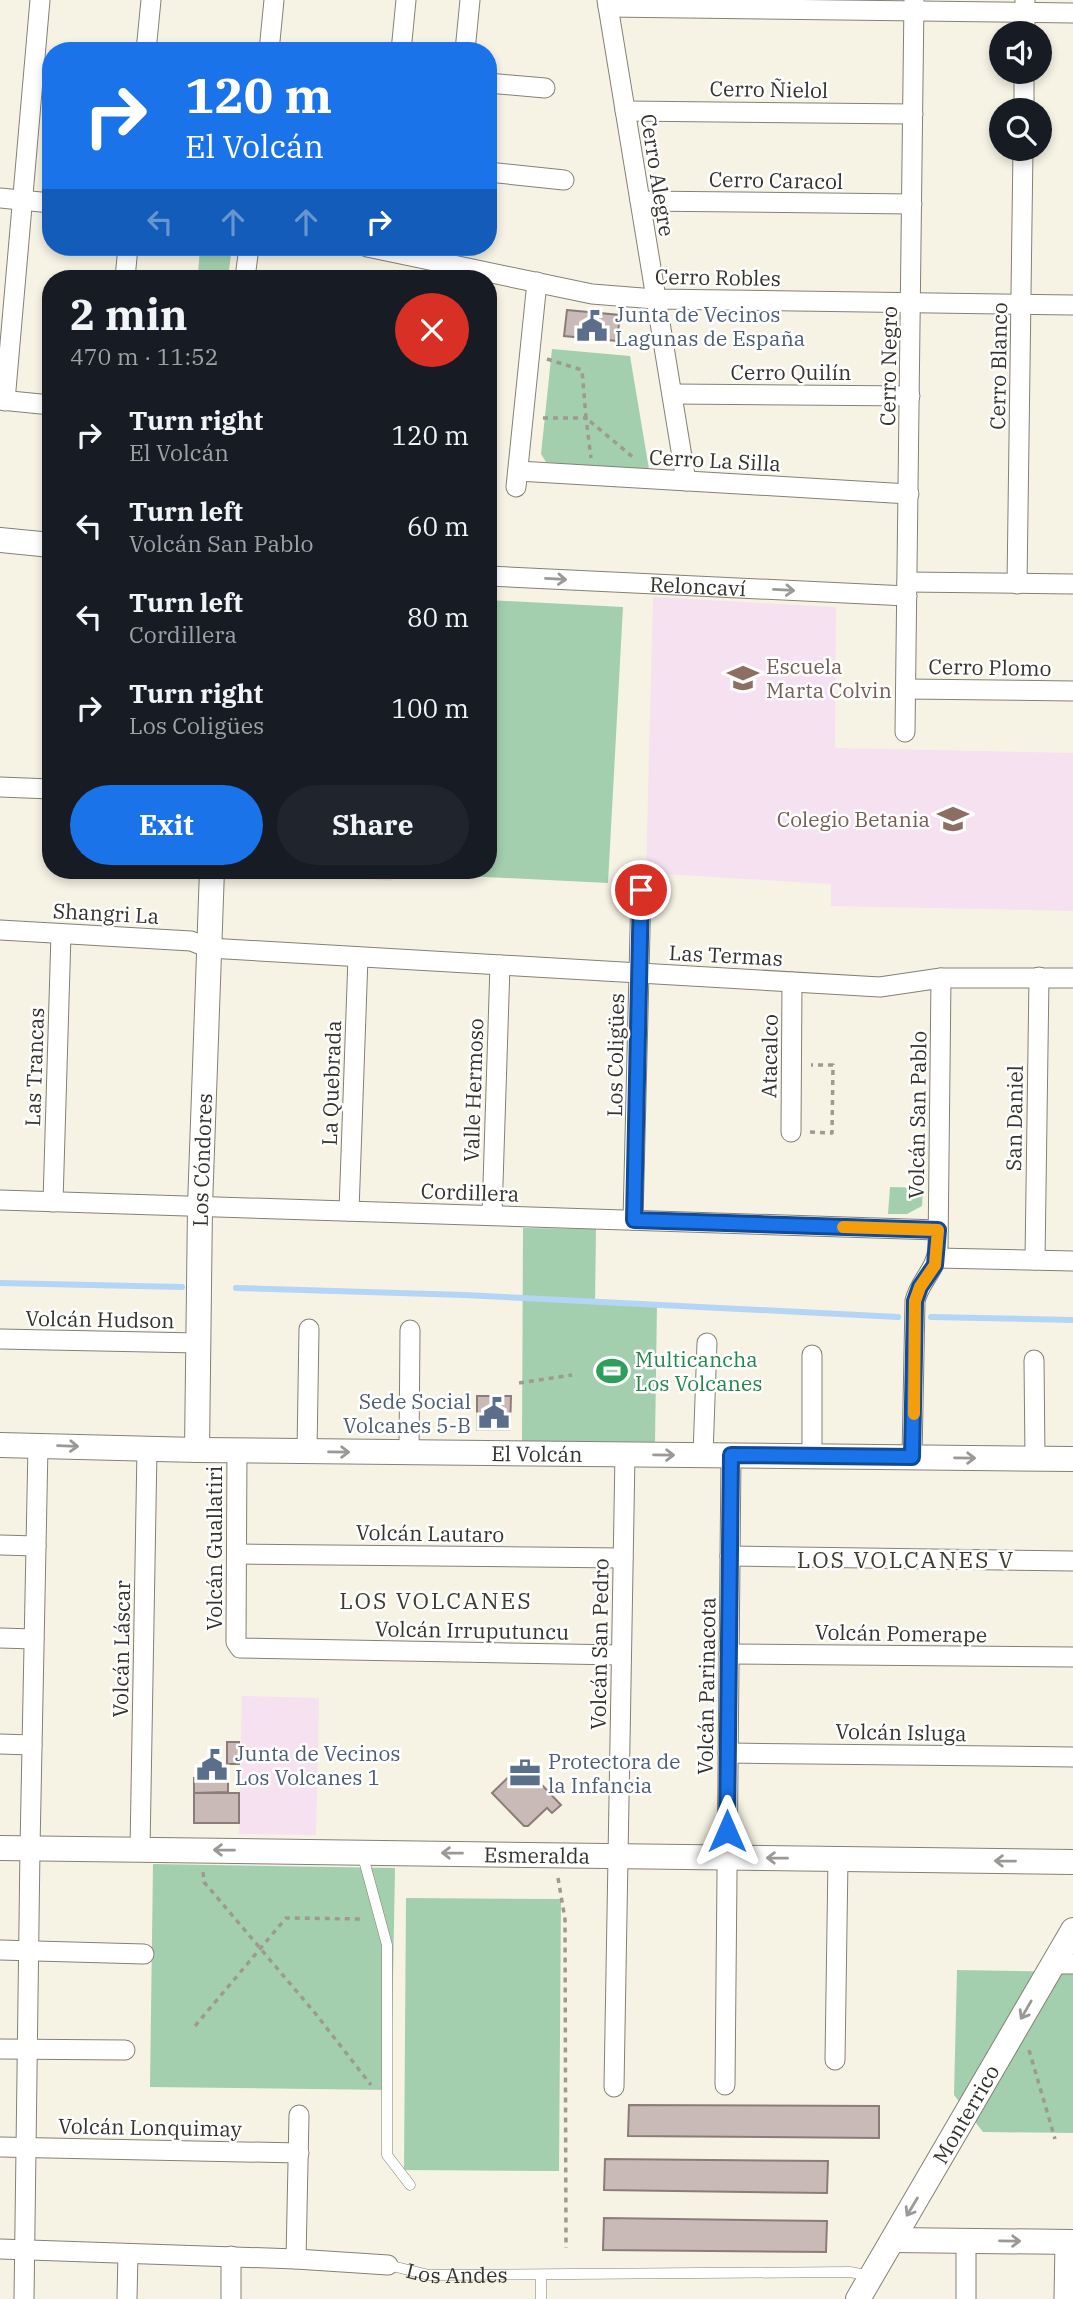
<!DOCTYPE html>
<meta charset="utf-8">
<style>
:root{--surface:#171b24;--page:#20242c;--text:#f1f3f6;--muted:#9ea1a6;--accent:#1a73e8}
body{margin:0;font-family:"IBM Plex Serif",serif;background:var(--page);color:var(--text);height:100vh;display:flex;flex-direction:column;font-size:26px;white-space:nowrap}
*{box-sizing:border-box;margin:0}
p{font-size:23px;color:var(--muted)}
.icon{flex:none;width:38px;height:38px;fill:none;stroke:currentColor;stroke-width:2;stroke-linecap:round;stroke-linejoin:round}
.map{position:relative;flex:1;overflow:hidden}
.details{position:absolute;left:42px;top:270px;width:455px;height:609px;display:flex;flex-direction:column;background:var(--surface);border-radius:28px;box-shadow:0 4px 10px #0003}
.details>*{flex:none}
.banner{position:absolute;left:42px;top:42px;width:455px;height:214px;border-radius:28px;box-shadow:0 4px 10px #0003;background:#1a73e8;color:#fff;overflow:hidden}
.controls{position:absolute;left:989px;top:21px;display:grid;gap:14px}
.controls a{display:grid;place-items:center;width:63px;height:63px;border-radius:50%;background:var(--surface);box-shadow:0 4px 10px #0003;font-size:35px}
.pin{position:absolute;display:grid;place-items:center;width:60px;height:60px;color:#fff;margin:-30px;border:4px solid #fff;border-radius:50%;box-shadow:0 2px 7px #0007}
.me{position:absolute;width:77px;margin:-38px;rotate:0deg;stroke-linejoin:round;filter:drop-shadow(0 0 5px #0008)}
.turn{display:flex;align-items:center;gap:24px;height:147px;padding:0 28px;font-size:32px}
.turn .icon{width:91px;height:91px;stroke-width:2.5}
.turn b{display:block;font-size:49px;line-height:60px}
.lanes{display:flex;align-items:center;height:66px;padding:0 28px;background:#0003;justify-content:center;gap:35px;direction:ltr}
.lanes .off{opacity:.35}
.round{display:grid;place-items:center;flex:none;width:74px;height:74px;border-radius:37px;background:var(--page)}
.overview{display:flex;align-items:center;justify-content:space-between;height:119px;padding:0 28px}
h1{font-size:42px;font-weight:700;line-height:52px}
.cta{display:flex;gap:14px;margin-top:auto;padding:14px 28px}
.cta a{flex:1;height:80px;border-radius:42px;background:var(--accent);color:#fff;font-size:28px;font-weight:700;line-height:80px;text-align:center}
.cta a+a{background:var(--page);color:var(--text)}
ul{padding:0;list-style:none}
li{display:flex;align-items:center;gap:21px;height:91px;padding:0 28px}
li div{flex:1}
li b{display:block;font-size:26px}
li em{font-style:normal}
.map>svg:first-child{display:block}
.education{fill:#f6e1f0}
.medical{fill:#f7e5d4}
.green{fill:#a3cfae}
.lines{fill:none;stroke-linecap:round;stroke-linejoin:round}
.stream{stroke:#b4d5f5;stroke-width:6}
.building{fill:#cabab7;stroke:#8b7c79;stroke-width:2}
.service-casing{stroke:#848174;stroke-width:11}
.minor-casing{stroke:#848174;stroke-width:21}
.tertiary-casing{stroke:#848174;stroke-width:26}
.path{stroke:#9d9b91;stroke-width:3.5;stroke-dasharray:5 5;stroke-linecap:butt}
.service{stroke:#fff;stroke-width:10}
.minor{stroke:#fff;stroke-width:19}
.tertiary{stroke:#fff;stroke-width:24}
.oneway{stroke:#9a9996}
.route-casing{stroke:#114b97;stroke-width:18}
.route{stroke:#1a73e8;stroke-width:12}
.slow{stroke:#f59e0b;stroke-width:12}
.labels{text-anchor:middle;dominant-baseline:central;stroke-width:5;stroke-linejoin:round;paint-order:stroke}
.street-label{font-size:21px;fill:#34332d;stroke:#fff}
.service-label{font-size:21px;fill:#4e5e75;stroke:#fff;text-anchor:start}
.education-label{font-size:21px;fill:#785e54;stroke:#fff;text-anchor:start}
.leisure-label{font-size:21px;fill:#27864d;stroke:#fff;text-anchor:start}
.neighbourhood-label{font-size:23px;letter-spacing:2px;fill:#3f3d31;stroke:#fff}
</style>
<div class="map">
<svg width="1073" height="2299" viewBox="0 0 1073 2299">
<rect width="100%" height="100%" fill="#f6f3e5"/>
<g class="education">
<polygon points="653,597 836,607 835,748 1073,753 1073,911 831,906 831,884 646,873"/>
<polygon points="242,1696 319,1698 316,1835 239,1834"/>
</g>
<polygon class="medical" points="222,870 393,870 393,881"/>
<g class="green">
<polygon points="200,247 232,247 228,278 198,275"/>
<polygon points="552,349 630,356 650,475 546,462 541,454"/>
<polygon points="488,600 623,607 608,883 425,874 426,870 488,870"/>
<polygon points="890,1187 923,1188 922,1206 907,1214 888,1214"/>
<polygon points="523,1228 596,1229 595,1304 657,1305 655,1442 522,1441"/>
<polygon points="153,1864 395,1868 391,2090 150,2087"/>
<polygon points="406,1898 561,1899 559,2171 404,2170"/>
<polygon points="957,1970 1073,1972 1073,2133 983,2132 954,2095"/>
</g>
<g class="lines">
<g class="stream">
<polyline points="0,1283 182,1287"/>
<polyline points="236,1288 464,1295 898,1317"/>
<polyline points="931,1317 1073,1320"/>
</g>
</g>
<g class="building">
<polygon points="567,310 620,315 617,341 564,336"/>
<polygon points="477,1396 511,1396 510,1430 477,1430"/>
<rect x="227" y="1742" width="12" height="22"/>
<polygon points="522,1764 561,1805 552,1813 547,1808 528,1826 524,1826 492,1793"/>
<polygon points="194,1778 228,1778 228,1792 194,1793"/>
<rect x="194" y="1793" width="45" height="30"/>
<polygon points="629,2105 879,2106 879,2138 628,2136"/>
<polygon points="605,2159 828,2161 827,2193 604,2190"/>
<polygon points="604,2218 827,2221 826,2252 603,2250"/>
</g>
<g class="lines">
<defs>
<g id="service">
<polyline points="362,1853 387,1945 387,2155 410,2185"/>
<path id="s1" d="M388,2265L429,2275L850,2272L871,2276"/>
<polyline points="541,2276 541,2299"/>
</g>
<g id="minor">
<polyline points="607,0 686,481"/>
<polyline points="608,7 1073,13"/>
<polyline points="1025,33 1025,0"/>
<polyline points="146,51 151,0"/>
<polyline points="269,51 274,0"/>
<polyline points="401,51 406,0"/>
<polyline points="465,51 470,0"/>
<polyline points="488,83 545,88"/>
<polyline points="1024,110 1024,72"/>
<polyline points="625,111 913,114"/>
<polyline points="488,172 564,180"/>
<polyline points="0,198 51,203"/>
<polyline points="640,201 912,204"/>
<polyline points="367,247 592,294 655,299 1073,305"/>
<polyline points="125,278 128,247"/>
<polyline points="245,278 249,247"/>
<polyline points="440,278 443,247"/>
<polyline points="672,394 910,396"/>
<polyline points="0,400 51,405"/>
<polyline points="5,401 40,0"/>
<polyline points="518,471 909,494"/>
<polyline points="516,487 537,282"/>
<path id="s2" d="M488,576L907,596"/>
<polyline points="907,582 1073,584"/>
<polyline points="1017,584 1023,149"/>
<polyline points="906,689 1073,691"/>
<polyline points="905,732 914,0"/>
<polyline points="0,787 51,789"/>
<polyline points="0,930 191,941 209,948 880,987 941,978 1073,978"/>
<polyline points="791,1132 792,982"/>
<polyline points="0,1200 938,1230"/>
<polyline points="53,1202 61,934"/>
<polyline points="349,1211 358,957"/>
<polyline points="492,1215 500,965"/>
<polyline points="633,1220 641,890"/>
<polyline points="937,1258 1073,1261"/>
<polyline points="1035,1260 1039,977"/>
<polyline points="0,1339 198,1343"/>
<polyline points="1034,1360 1035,1459"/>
<polyline points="237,1450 236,1642 240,1648 621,1655"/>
<polyline points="307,1451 309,1329"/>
<polyline points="409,1452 410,1330"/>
<polyline points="703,1455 707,1343"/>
<polyline points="812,1456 812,1355"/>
<path d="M912,1457L915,1301C919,1282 936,1270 938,1249L941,978"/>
<polyline points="0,1545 36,1546"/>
<polyline points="237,1554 623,1558"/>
<polyline points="730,1556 1073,1561"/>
<polyline points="0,1638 34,1639"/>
<polyline points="729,1654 1073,1657"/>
<polyline points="0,1744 32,1745"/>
<polyline points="728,1753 1073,1757"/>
<polyline points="140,1849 147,1449"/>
<polyline points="0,1950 144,1954"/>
<polyline points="1054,1964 1073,1964"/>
<polyline points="0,2049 125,2050"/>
<polyline points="835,2060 838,1859"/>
<polyline points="725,2085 731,1456"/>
<polyline points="614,2087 625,1454"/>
<polyline points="0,2147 299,2153"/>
<polyline points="0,2249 296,2259 388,2265"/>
<polyline points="296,2259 299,2115"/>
<polyline points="24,2299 30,1848 38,1446"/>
<polyline points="127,2299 128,2254"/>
<polyline points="231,2299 231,2256"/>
<polyline points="966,2299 966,2240"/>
<polyline points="1064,2299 1065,2242"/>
</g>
<g id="tertiary">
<polyline points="0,540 51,545"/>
<path id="s3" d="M0,1445L197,1450L1073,1459"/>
<path id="s4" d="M197,1450L200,1206L212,870"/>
<path id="s5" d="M0,1848L1073,1862"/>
<polyline points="893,2240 1073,2242"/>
<path id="s6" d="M858,2299L1073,1930"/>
</g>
</defs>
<use href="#service" class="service-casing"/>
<use href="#minor" class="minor-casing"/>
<use href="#tertiary" class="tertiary-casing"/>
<g class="path">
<polyline points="547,359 582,370 586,418 634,458"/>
<polyline points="543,418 586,418 591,458"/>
<polyline points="810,1132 832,1133 833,1065 811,1065"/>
<polyline points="519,1383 572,1375"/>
<polyline points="203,1872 204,1882 315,2013 371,2085"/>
<polyline points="558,1878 565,1919 566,2248"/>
<polyline points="195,2026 286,1918 364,1919"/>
<polyline points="1029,2050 1055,2139"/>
</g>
<use href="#service" class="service"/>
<use href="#minor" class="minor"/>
<use href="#tertiary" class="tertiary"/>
</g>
<defs><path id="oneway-shaft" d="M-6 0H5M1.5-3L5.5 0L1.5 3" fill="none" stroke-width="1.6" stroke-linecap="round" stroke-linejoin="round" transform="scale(1.75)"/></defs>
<g class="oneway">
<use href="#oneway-shaft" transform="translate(556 579) rotate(3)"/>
<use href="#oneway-shaft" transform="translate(784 590) rotate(3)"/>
<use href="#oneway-shaft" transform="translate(68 1446) rotate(2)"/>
<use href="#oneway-shaft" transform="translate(339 1452) rotate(1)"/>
<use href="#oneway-shaft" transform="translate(664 1455) rotate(1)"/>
<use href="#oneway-shaft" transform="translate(965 1458) rotate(1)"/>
<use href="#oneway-shaft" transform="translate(224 1850) rotate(-179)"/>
<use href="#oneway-shaft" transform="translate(452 1853) rotate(-179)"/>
<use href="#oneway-shaft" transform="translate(777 1858) rotate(-179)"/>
<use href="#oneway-shaft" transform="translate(1005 1861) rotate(-179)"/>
<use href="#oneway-shaft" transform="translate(1026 2010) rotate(120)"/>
<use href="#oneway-shaft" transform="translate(912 2207) rotate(121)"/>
<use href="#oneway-shaft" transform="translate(1010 2241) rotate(1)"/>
</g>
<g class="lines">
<defs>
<polyline id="route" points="641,890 634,1220 938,1230 935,1265 920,1287 915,1301 912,1457 731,1455 727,1831"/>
</defs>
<use href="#route" class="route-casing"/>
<use href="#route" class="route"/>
<polyline class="slow" points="843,1227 938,1230 935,1265 920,1287 915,1301 914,1414"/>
</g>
<defs>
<symbol id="civic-bare" viewBox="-9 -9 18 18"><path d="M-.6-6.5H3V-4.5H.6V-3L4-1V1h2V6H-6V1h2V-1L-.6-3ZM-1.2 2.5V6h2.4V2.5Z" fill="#5c6f8a" stroke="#fff" stroke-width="2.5" paint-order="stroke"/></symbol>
<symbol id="school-bare" viewBox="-9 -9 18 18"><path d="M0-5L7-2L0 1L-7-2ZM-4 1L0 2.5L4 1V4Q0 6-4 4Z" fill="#8d6e63" stroke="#fff" stroke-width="2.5" paint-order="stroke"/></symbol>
<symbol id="stadium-bare" viewBox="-9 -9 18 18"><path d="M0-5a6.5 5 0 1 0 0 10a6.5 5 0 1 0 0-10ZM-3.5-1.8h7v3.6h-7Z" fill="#2e9e5b" stroke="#fff" stroke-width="2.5" paint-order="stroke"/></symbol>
<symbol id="office-bare" viewBox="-9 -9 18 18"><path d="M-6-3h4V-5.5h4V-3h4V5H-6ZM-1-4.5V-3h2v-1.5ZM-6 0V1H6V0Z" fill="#5c6f8a" stroke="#fff" stroke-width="2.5" paint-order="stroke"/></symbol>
</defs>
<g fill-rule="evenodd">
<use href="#civic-bare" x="570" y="304" width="44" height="44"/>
<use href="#school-bare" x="721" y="656" width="44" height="44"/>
<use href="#school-bare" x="931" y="797" width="44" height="44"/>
<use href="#stadium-bare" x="590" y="1349" width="44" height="44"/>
<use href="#civic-bare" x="472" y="1391" width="44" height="44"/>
<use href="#civic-bare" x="190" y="1743" width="44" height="44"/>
<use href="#office-bare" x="503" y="1751" width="44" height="44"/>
</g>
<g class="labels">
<g class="street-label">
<text transform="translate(769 89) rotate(1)">Cerro Ñielol</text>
<text transform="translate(658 175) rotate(81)">Cerro Alegre</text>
<text transform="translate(776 180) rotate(1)">Cerro Caracol</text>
<text transform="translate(718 277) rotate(1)">Cerro Robles</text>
<text transform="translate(888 366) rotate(-89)">Cerro Negro</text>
<text transform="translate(998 366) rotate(-89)">Cerro Blanco</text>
<text x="791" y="372">Cerro Quilín</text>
<text transform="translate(715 460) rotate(3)">Cerro La Silla</text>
<text stroke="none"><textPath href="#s2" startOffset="210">Reloncaví</textPath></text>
<text transform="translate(990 667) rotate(1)">Cerro Plomo</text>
<text transform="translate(106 913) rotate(3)">Shangri La</text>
<text transform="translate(726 955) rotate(3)">Las Termas</text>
<text transform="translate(615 1055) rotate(-89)">Los Coligües</text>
<text transform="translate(769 1056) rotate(-89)">Atacalco</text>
<text transform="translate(34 1067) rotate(-88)">Las Trancas</text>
<text transform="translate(331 1083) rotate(-88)">La Quebrada</text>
<text transform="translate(473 1090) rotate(-88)">Valle Hermoso</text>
<text transform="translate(917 1115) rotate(-89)">Volcán San Pablo</text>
<text transform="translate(1014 1118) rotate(-89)">San Daniel</text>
<text stroke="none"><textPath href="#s4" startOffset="290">Los Cóndores</textPath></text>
<text transform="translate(470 1192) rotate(2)">Cordillera</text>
<text transform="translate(100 1319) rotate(1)">Volcán Hudson</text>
<text stroke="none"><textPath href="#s3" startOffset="537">El Volcán</textPath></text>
<text transform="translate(430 1533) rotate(1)">Volcán Lautaro</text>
<text transform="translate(214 1548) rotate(-90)">Volcán Guallatiri</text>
<text transform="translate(472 1630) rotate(1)">Volcán Irruputuncu</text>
<text transform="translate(901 1633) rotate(1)">Volcán Pomerape</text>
<text transform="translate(599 1644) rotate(-89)">Volcán San Pedro</text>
<text transform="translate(121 1649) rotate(-89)">Volcán Láscar</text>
<text transform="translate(706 1686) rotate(-89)">Volcán Parinacota</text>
<text transform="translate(901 1732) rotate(1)">Volcán Isluga</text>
<text stroke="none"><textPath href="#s5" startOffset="537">Esmeralda</textPath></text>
<text stroke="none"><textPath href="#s6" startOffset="214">Monterrico</textPath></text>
<text transform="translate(150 2127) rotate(1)">Volcán Lonquimay</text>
<text stroke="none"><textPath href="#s1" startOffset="70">Los Andes</textPath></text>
</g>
<g class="service-label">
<text x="615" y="314">Junta de Vecinos<tspan x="615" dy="24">Lagunas de España</tspan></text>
<text x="471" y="1401" text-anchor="end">Sede Social<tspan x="471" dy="24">Volcanes 5-B</tspan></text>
<text x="235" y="1753">Junta de Vecinos<tspan x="235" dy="24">Los Volcanes 1</tspan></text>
<text x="548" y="1761">Protectora de<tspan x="548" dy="24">la Infancia</tspan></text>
</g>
<g class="education-label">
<text x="766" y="666">Escuela<tspan x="766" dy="24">Marta Colvin</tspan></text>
<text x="930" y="819" text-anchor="end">Colegio Betania</text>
</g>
<g class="leisure-label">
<text x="635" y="1359">Multicancha<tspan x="635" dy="24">Los Volcanes</tspan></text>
</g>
<g class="neighbourhood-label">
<text x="906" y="1559">LOS VOLCANES V</text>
<text x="436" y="1600">LOS VOLCANES</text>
</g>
</g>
</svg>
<div class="controls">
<a><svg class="icon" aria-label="sound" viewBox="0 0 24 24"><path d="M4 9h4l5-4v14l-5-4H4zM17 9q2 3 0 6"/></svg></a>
<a><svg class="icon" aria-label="search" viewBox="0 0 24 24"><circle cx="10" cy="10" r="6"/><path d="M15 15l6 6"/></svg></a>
</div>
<div class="pin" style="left:641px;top:890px;background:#d93025"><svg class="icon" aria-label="arrive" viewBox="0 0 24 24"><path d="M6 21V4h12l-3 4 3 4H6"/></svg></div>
<svg class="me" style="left:727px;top:1831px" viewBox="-20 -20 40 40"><path d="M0-17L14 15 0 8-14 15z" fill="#1a73e8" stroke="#fff" stroke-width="4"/></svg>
<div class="banner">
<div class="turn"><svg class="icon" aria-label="right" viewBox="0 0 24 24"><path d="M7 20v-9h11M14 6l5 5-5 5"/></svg><div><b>120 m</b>El Volcán</div></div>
<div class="lanes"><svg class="icon off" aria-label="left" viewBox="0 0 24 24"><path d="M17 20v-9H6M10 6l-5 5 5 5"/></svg><svg class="icon off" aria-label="ahead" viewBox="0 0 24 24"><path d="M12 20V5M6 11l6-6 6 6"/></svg><svg class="icon off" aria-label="ahead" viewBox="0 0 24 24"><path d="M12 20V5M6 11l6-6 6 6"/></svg><svg class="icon" aria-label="right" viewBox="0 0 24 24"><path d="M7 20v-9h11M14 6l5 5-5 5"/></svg></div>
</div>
<section class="details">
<div class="overview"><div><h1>2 min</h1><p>470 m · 11:52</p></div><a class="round" style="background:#d93025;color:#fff"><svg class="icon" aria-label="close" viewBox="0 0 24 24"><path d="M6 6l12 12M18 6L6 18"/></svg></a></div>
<ul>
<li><svg class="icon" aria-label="right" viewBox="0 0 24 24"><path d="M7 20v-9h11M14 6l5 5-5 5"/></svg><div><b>Turn right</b><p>El Volcán</p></div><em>120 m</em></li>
<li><svg class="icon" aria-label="left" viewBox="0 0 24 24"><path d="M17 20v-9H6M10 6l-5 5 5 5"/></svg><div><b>Turn left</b><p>Volcán San Pablo</p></div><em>60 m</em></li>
<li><svg class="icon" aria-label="left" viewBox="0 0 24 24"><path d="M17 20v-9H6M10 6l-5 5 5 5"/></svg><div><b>Turn left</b><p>Cordillera</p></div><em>80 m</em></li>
<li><svg class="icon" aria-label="right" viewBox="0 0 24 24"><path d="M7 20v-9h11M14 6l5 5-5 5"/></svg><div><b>Turn right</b><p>Los Coligües</p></div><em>100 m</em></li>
</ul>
<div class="cta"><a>Exit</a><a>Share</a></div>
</section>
</div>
